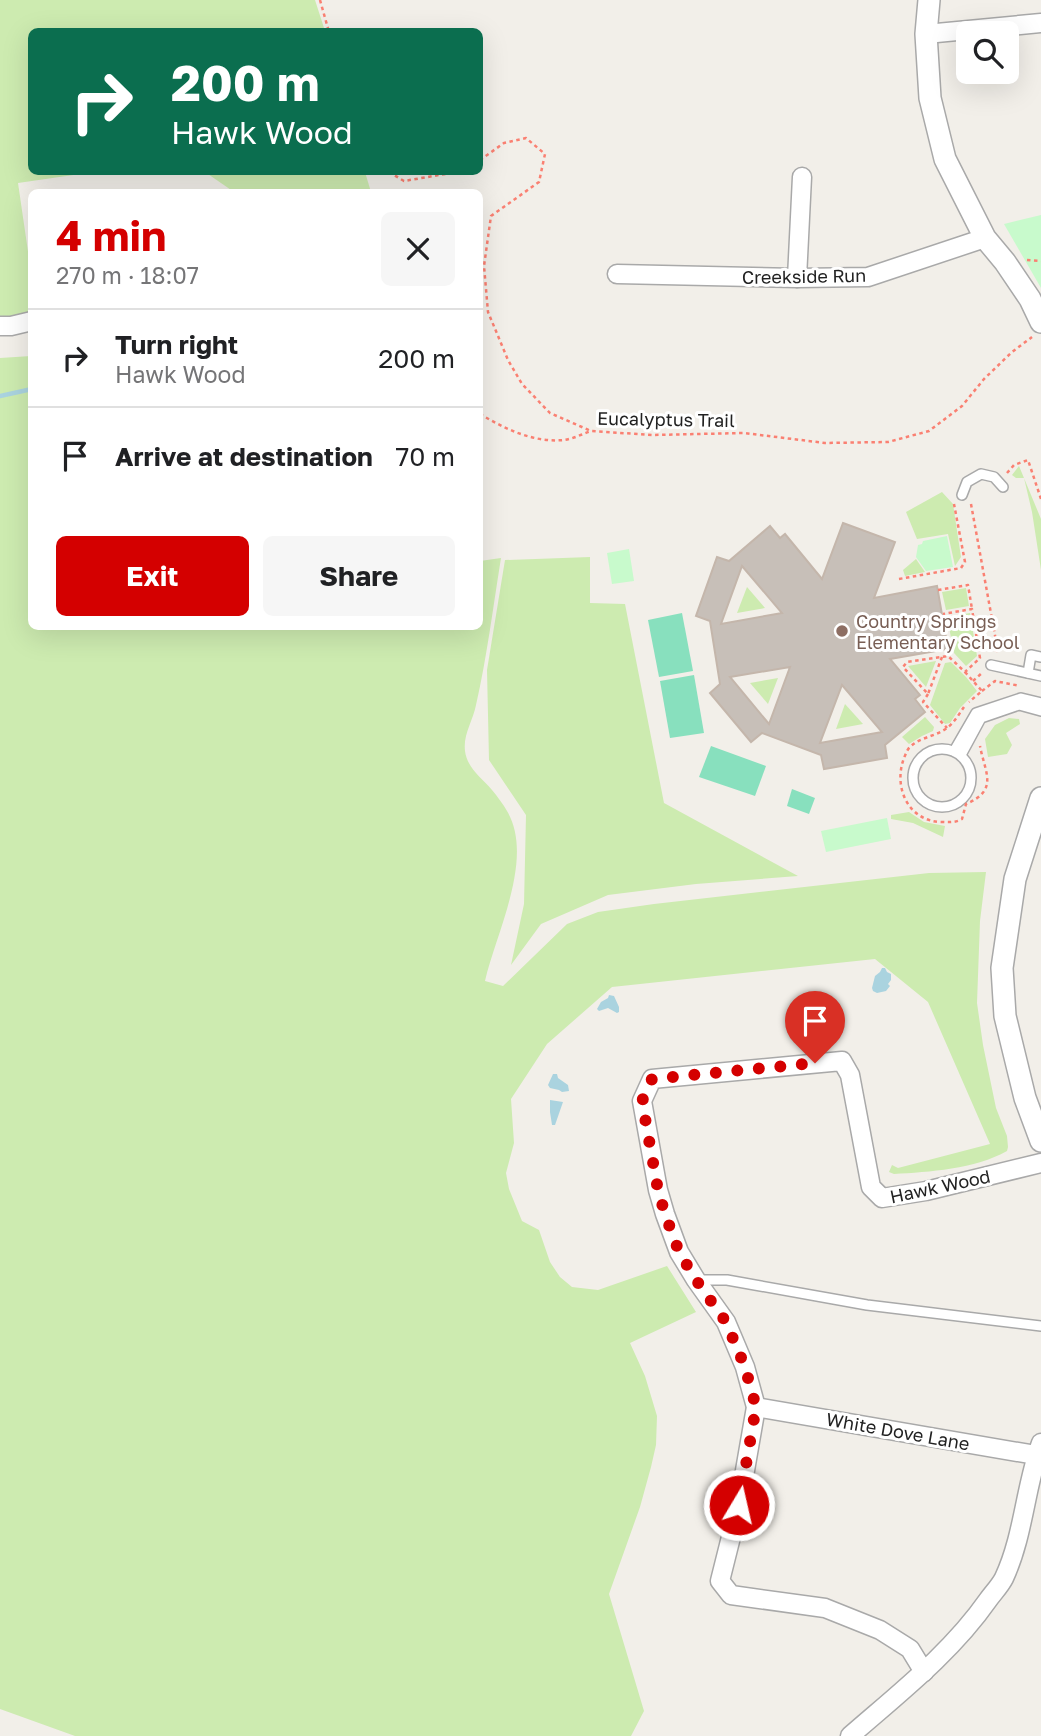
<!DOCTYPE html>
<meta charset="utf-8">
<style>
:root{--surface:#fff;--page:#f6f6f6;--text:#202124;--muted:#757577;--line:#e0e0e0;--accent:#d40000}
body{margin:0;font-family:"Golos Text",sans-serif;background:var(--page);color:var(--text);height:100vh;display:flex;flex-direction:column;font-size:26px;white-space:nowrap}
*{box-sizing:border-box;margin:0}
p{font-size:23px;color:var(--muted)}
.icon{flex:none;width:38px;height:38px;fill:none;stroke:currentColor;stroke-width:2;stroke-linecap:round;stroke-linejoin:round}
.map{position:relative;flex:1;overflow:hidden}
.side{position:absolute;left:28px;top:189px;width:455px;height:441px;display:flex;flex-direction:column;background:var(--surface);border-radius:10px;box-shadow:0 7px 28px #0002}
.side>*{flex:none}
.banner{position:absolute;left:28px;top:28px;width:455px;height:147px;border-radius:10px;box-shadow:0 7px 28px #0002;background:#0b6e4f;color:#fff;overflow:hidden}
.controls{position:absolute;left:956px;top:21px;display:grid;gap:14px}
.controls a{display:grid;place-items:center;width:63px;height:63px;border-radius:10px;background:var(--surface);box-shadow:0 7px 28px #0002;font-size:35px}
.pin{position:absolute;display:grid;place-items:center;width:60px;height:60px;color:#fff;margin:-72px -30px;border-radius:50% 50% 50% 0;rotate:-45deg;box-shadow:0 0 7px #0007}
.pin .icon{rotate:45deg}
.me{position:absolute;width:77px;margin:-38px;rotate:9deg;stroke-linejoin:round;filter:drop-shadow(0 0 5px #0008)}
.turn{display:flex;align-items:center;gap:24px;height:147px;padding:0 28px;font-size:32px}
.turn .icon{width:91px;height:91px;stroke-width:2.5}
.turn b{display:block;font-size:49px;line-height:60px}
.round{display:grid;place-items:center;flex:none;width:74px;height:74px;border-radius:10px;background:var(--page)}
.overview{display:flex;align-items:center;justify-content:space-between;height:119px;padding:0 28px}
h1{font-size:42px;font-weight:700;line-height:52px;color:var(--accent)}
.cta{display:flex;gap:14px;margin-top:auto;padding:14px 28px}
.cta a{flex:1;height:80px;border-radius:10px;background:var(--accent);color:#fff;font-size:28px;font-weight:700;line-height:80px;text-align:center}
.cta a+a{background:var(--page);color:var(--text)}
ul{padding:0;list-style:none}
li{display:flex;align-items:center;gap:21px;height:98px;padding:0 28px;border-top:2px solid var(--line)}
li div{flex:1}
li b{display:block;font-size:26px}
li em{font-style:normal}
.map>svg:first-child{display:block}
.grass{fill:#cdebb0}
.park{fill:#c8facc}
.pitch{fill:#88e0be}
.water{fill:#aad3df}
.lines{fill:none;stroke-linecap:round;stroke-linejoin:round}
.stream{stroke:#aad3df;stroke-width:4.5}
.building{fill:#c7bfb8;stroke:#c4b6ab;stroke-width:2;fill-rule:evenodd}
.service-casing{stroke:#a9a9a9;stroke-width:12}
.minor-casing{stroke:#a9a9a9;stroke-width:21}
.tertiary-casing{stroke:#a9a9a9;stroke-width:24}
.path{stroke:#fa8072;stroke-width:2.5;stroke-dasharray:3.5 3.5;stroke-linecap:butt}
.service{stroke:#fff;stroke-width:9}
.minor{stroke:#fff;stroke-width:18}
.tertiary{stroke:#fff;stroke-width:21}
.route{stroke:#d40000;stroke-width:12;stroke-dasharray:0 21.6}
.education-dot{fill:#8d6e63;stroke:#fff;stroke-width:2.5}
.labels{text-anchor:middle;dominant-baseline:central;stroke-width:6;stroke-linejoin:round;paint-order:stroke}
.street-label{font-size:18px;fill:#222;stroke:#fff}
.education-label{font-size:18px;fill:#785e54;stroke:#fff;text-anchor:start}
</style>
<div class="map">
<svg width="1041" height="1736" viewBox="0 0 1041 1736">
<rect width="100%" height="100%" fill="#f2efe9"/>
<g class="grass">
<polygon points="0,0 315,0 325,31 32,32 32,172 94,172 18,183 31,272 31,313 9,317 0,317"/>
<polygon points="205,172 365,172 371,192 234,192"/>
<path d="M31,356L32,626H480V561L501,558C493,607 487,657 476,705C473,721 463,734 465,751C467,768 482,778 492,790C497,796 503,804 507,811C535,858 496,933 485,981L503,986L567,924L598,912L654,904L929,873L986,872L980,921L977,1003L983,1045L996,1108L1007,1136L1008,1147L1007,1151C975,1169 929,1172 894,1174L889,1172L892,1165L898,1168L990,1144L928,1002L875,959L612,987L547,1044L511,1099L514,1143L506,1173L509,1189L522,1221L539,1230L550,1262L560,1277L572,1287L598,1290L667,1266L696,1312L630,1343L645,1376L657,1416L656,1445L651,1467L640,1507L609,1594L644,1711L631,1736H75L0,1709V358Z"/>
<polygon points="1019,466 1041,519 1041,570 1032,512 1024,478 1016,478 1012,475"/>
<polygon points="942,492 953,504 961,557 955,566 948,534 917,539 906,512"/>
<polygon points="590,557 590,603 625,604 664,803 798,876 696,884 608,895 541,924 511,965 524,904 526,815 489,760 487,670 505,560"/>
<polygon points="916,559 925,572 905,576 903,570"/>
<polygon points="747,587 765,608 737,613"/>
<polygon points="966,588 969,606 946,610 942,592"/>
<polygon points="970,613 977,656 966,666 954,653 947,617"/>
<polygon points="936,661 926,687 908,666"/>
<polygon points="951,662 966,677 977,691 960,708 950,723 945,724 930,705 945,663"/>
<polygon points="778,678 768,704 750,683"/>
<polygon points="845,704 863,724 836,729"/>
<polygon points="925,717 934,727 933,731 922,736 909,744 902,737"/>
<polygon points="1009,718 1019,719 1020,724 1006,733 1012,745 1007,754 988,757 985,739 995,725"/>
<polygon points="909,812 924,822 945,826 943,837 913,823 891,819 891,815"/>
</g>
<g class="park">
<polygon points="1041,215 1041,288 1004,224"/>
<polygon points="947,536 953,567 926,571 916,557 918,545 922,544 923,541"/>
<polygon points="629,549 634,581 612,584 607,553"/>
<polygon points="887,818 891,839 826,852 821,831"/>
</g>
<g class="pitch">
<polygon points="682,613 693,671 659,677 648,620"/>
<polygon points="694,675 704,733 670,738 660,681"/>
<polygon points="711,746 766,766 755,796 699,777"/>
<polygon points="792,789 815,798 809,814 787,806"/>
</g>
<g class="water">
<polygon points="882,968 885,968 887,972 891,974 891,980 888,984 890,986 886,991 877,993 873,991 872,988 875,976 880,972"/>
<polygon points="609,995 614,996 619,1007 619,1012 617,1013 608,1008 599,1011 597,1009 601,1002 608,998"/>
<polygon points="553,1074 557,1074 558,1078 568,1085 569,1091 562,1092 559,1090 550,1088 548,1085"/>
<polygon points="550,1100 563,1102 555,1125 552,1125 550,1112"/>
</g>
<g class="lines">
<polyline class="stream" points="0,396 32,389"/>
</g>
<path class="building" d="M843,523L895,542L874,598L937,586L948,649L890,659L920,695L915,699L925,712L885,745L887,758L824,769L821,755L762,733L751,742L710,693L720,684L710,621L696,616L717,557L729,561L770,526L780,538L785,534L822,579ZM742,566L782,613L721,624ZM790,667L769,724L730,677ZM842,685L882,732L820,743Z"/>
<g class="lines">
<defs>
<g id="service">
<polyline points="962,495 967,482 981,474 994,477 1003,487"/>
<polyline points="991,665 1041,676"/>
<polyline points="1028,673 1031,655 1041,657"/>
<circle cx="942" cy="778" r="29"/>
<polyline points="954,751 976,713 1021,698 1041,703"/>
<polyline points="961,755 981,718 1019,705 1041,711"/>
<polyline points="696,1280 727,1280 867,1305 1041,1326"/>
</g>
<g id="minor">
<polyline points="926,34 1041,23"/>
<polyline points="617,274 797,278 868,277 985,238"/>
<polyline points="797,278 802,177"/>
<polyline points="0,326 11,326 32,321"/>
<polyline points="756,1407 1041,1456"/>
<polyline points="924,1672 910,1649 880,1630 825,1608 731,1595 720,1581 739,1505 756,1407 745,1367 726,1322 696,1280 679,1252 665,1214 658,1190 642,1101 652,1079 842,1061 850,1075 871,1187 882,1198 926,1191 1041,1163"/>
<path d="M850,1736C898,1694 951,1653 988,1600C993,1593 1000,1586 1004,1578C1024,1535 1025,1487 1041,1443"/>
</g>
<g id="tertiary">
<polyline points="929,0 926,34 930,98 945,159 985,238 1005,262 1030,299 1041,322"/>
<polyline points="1041,798 1015,879 1002,968 1005,1016 1025,1098 1041,1141"/>
</g>
</defs>
<use href="#service" class="service-casing"/>
<use href="#minor" class="minor-casing"/>
<use href="#tertiary" class="tertiary-casing"/>
<g class="path">
<polyline points="320,0 329,32"/>
<polyline points="480,160 504,143 526,138 545,154 539,182 491,216 484,266 488,312 508,360 522,384 550,413 591,431 652,435 744,433 825,443 888,442 929,431 962,406 984,379 1012,352 1032,337"/>
<polyline points="389,172 404,181 457,172"/>
<polyline points="1027,260 1041,261"/>
<path d="M480,414C505,429 534,443 564,440C573,439 582,434 591,431"/>
<polyline points="1007,473 1014,465 1028,460 1041,499"/>
<polyline points="971,504 996,641 978,645"/>
<polyline points="899,579 961,568 965,562 954,504"/>
<polyline points="938,590 968,585 972,609"/>
<polyline points="996,652 998,643 1010,647"/>
<polyline points="942,657 928,694 903,667 907,662 948,656 965,672 980,658 972,609 943,614"/>
<polyline points="965,672 982,691 969,702"/>
<polyline points="973,681 983,672"/>
<polyline points="982,691 995,681 1020,686"/>
<polyline points="928,694 923,702 947,728"/>
<path d="M964,707C959,714 954,723 947,728C935,737 919,737 909,748C907,750 905,756 904,758C893,787 908,821 941,822C949,822 955,823 962,819L966,804C999,790 985,773 980,746"/>
</g>
<use href="#service" class="service"/>
<use href="#minor" class="minor"/>
<use href="#tertiary" class="tertiary"/>
</g>
<g class="lines">
<polyline class="route" points="739,1505 756,1407 745,1367 726,1322 696,1280 679,1252 665,1214 658,1190 642,1101 652,1079 815,1063"/>
</g>
<circle class="education-dot" cx="842" cy="631" r="7"/>
<g class="labels">
<g class="street-label">
<text transform="translate(804 276) rotate(-1)">Creekside Run</text>
<text transform="translate(666 419) rotate(1)">Eucalyptus Trail</text>
<text transform="translate(940 1186) rotate(-12)">Hawk Wood</text>
<text transform="translate(898 1431) rotate(10)">White Dove Lane</text>
</g>
<g class="education-label">
<text x="856" y="621">Country Springs<tspan x="856" dy="21">Elementary School</tspan></text>
</g>
</g>
</svg>
<div class="controls">
<a><svg class="icon" aria-label="search" viewBox="0 0 24 24"><circle cx="10" cy="10" r="6"/><path d="M15 15l6 6"/></svg></a>
</div>
<div class="pin" style="left:815px;top:1063px;background:#d93025"><svg class="icon" aria-label="arrive" viewBox="0 0 24 24"><path d="M6 21V4h12l-3 4 3 4H6"/></svg></div>
<svg class="me" style="left:739px;top:1505px" viewBox="-20 -20 40 40"><circle r="17" fill="#d40000" stroke="#fff" stroke-width="3"/><path d="M0-11L8 9 0 5-8 9z" fill="#fff"/></svg>
<div class="banner">
<div class="turn"><svg class="icon" aria-label="right" viewBox="0 0 24 24"><path d="M7 20v-9h11M14 6l5 5-5 5"/></svg><div><b>200 m</b>Hawk Wood</div></div>
</div>
<section class="side">
<div class="overview"><div><h1>4 min</h1><p>270 m · 18:07</p></div><a class="round"><svg class="icon" aria-label="close" viewBox="0 0 24 24"><path d="M6 6l12 12M18 6L6 18"/></svg></a></div>
<ul>
<li><svg class="icon" aria-label="right" viewBox="0 0 24 24"><path d="M7 20v-9h11M14 6l5 5-5 5"/></svg><div><b>Turn right</b><p>Hawk Wood</p></div><em>200 m</em></li>
<li><svg class="icon" aria-label="arrive" viewBox="0 0 24 24"><path d="M6 21V4h12l-3 4 3 4H6"/></svg><div><b>Arrive at destination</b></div><em>70 m</em></li>
</ul>
<div class="cta"><a>Exit</a><a>Share</a></div>
</section>
</div>
